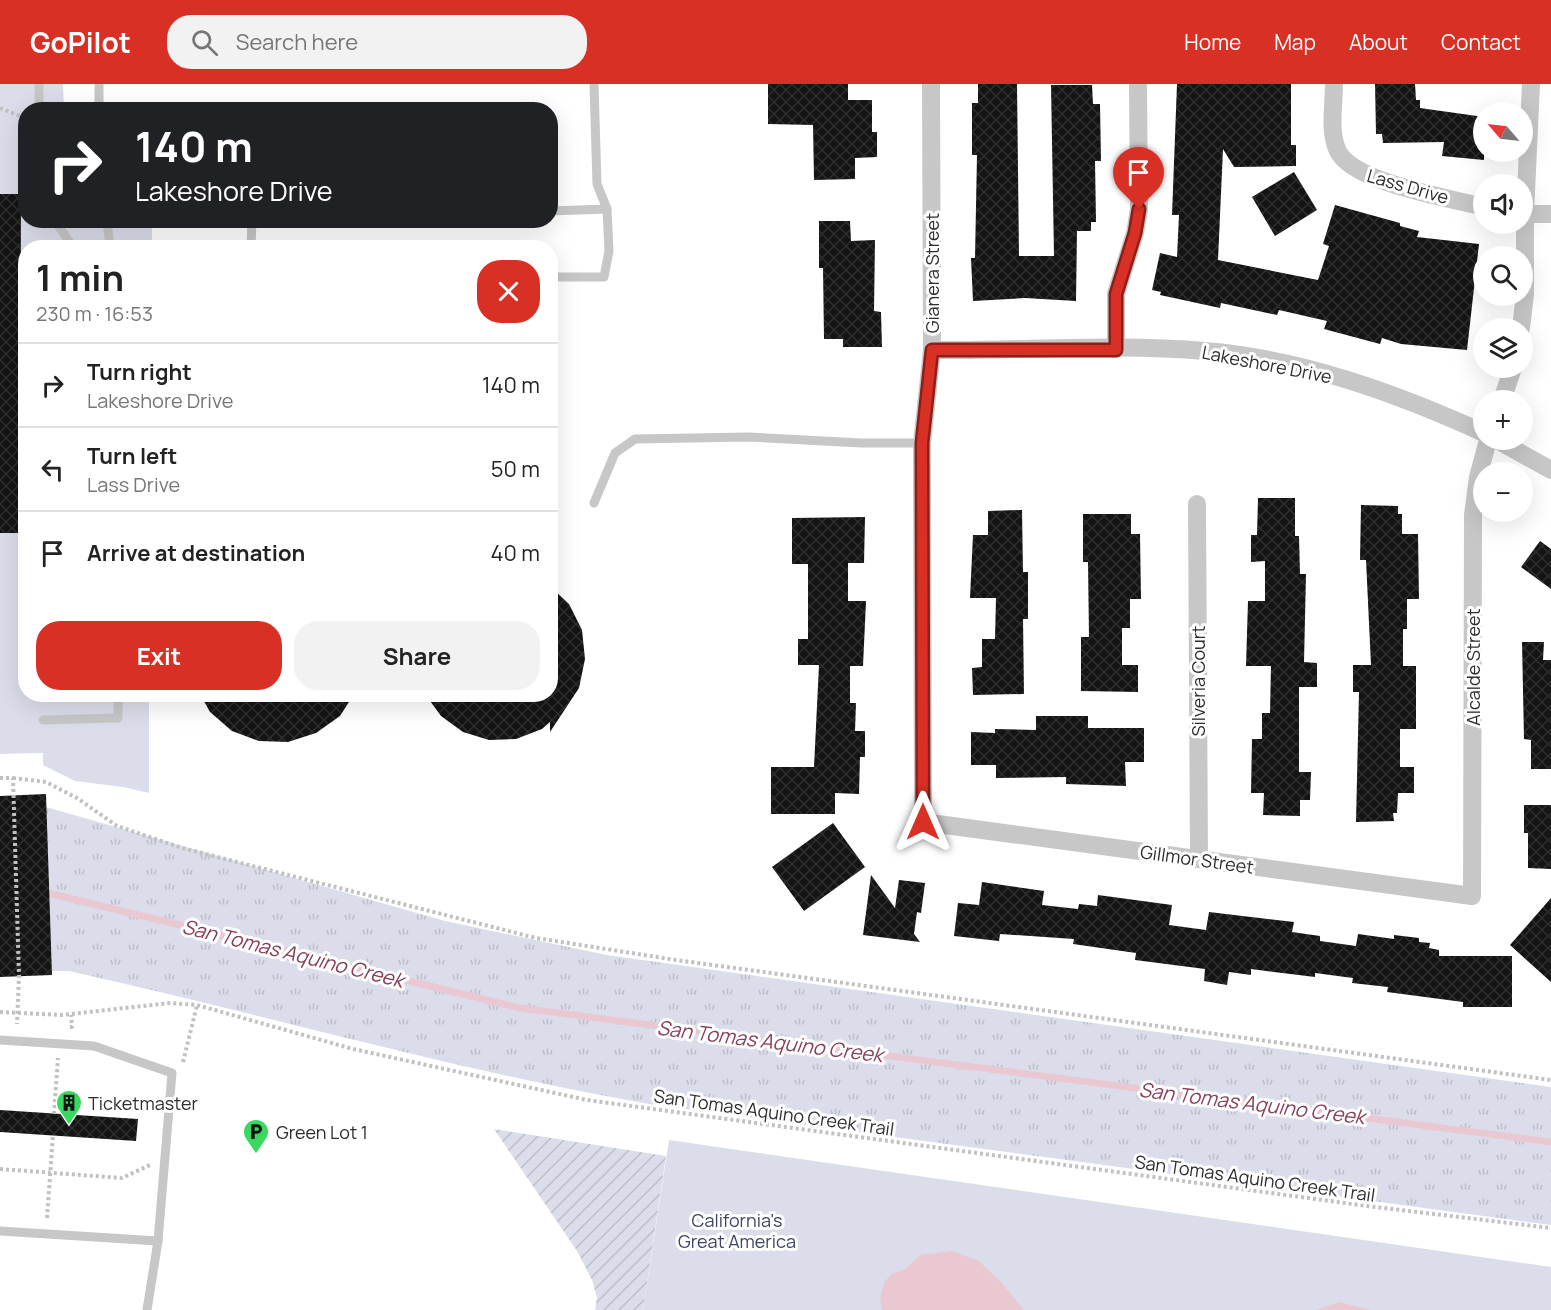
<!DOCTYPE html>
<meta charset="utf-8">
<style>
:root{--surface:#fff;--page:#f2f2f2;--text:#222;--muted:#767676;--line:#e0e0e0;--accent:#d93025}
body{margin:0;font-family:Manrope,sans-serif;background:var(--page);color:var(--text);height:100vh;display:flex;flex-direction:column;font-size:22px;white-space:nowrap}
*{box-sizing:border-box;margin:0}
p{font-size:20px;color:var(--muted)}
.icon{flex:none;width:33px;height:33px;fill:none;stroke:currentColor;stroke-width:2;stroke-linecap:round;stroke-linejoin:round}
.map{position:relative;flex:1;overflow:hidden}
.drawer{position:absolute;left:18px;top:156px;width:540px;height:462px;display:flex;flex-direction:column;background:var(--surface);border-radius:24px;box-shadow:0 6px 24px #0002}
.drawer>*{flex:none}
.hud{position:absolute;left:18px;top:18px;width:540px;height:126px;border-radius:24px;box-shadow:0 6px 24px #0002;background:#202124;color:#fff;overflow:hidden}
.needle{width:39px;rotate:298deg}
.fabs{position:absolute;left:1473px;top:18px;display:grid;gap:12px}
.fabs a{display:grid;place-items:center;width:60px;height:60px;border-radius:50%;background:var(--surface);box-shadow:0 6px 24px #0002;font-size:30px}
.pin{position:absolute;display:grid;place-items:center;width:51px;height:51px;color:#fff;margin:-62px -26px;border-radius:50% 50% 50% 0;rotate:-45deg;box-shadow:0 0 6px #0007}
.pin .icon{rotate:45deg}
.me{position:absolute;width:66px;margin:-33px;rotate:0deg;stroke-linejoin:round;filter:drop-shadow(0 0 4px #0008)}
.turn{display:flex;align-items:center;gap:21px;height:126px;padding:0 18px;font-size:27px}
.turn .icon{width:78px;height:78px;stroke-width:2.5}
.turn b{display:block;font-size:42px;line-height:51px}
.round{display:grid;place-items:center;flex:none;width:63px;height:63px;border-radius:24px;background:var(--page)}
.headline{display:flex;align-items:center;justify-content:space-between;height:102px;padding:0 18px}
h1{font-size:36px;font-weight:700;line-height:45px}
.button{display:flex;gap:12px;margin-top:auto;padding:12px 18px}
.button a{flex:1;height:69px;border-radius:24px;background:var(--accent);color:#fff;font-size:24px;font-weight:700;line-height:69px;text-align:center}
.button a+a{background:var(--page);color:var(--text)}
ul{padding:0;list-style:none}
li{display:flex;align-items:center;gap:18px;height:84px;padding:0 18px;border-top:2px solid var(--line)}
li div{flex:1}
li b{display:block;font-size:22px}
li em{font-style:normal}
header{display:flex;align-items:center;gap:36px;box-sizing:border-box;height:84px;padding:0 30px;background:var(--accent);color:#fff}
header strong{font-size:28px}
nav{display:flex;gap:33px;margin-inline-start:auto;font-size:21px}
.search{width:420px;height:54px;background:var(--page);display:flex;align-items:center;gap:15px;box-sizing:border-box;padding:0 21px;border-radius:24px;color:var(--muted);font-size:22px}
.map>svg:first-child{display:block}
.grass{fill:url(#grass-tufts)}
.park{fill:#dbdeea}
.garden{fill:url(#garden-furrows)}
.water{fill:#e9c8d2}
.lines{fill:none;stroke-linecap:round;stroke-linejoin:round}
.stream{stroke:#e9c8d2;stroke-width:7}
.building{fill:url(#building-cross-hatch)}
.path{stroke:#c1c1c1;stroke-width:4;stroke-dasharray:3 3;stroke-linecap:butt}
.service{stroke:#c7c7c7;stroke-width:9}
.minor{stroke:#c7c7c7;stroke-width:18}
.route-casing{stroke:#8d1f18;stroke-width:15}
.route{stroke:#d93025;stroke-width:10}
.labels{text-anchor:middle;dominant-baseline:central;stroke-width:6;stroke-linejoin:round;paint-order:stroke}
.street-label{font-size:18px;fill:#2d2d2d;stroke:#fff}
.poi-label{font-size:18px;fill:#2d2d2d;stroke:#fff;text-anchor:start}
.park-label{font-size:18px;fill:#3d4465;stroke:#fff}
.water-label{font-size:20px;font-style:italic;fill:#894056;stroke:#fff}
</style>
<header>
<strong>GoPilot</strong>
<div class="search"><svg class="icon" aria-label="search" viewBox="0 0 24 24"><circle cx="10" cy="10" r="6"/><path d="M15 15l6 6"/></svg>Search here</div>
<nav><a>Home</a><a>Map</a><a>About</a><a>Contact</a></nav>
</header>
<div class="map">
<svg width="1551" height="1226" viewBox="0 0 1551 1226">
<defs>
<pattern id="grass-tufts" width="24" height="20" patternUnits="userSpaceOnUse" patternTransform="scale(1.5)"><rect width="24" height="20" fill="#dbdeea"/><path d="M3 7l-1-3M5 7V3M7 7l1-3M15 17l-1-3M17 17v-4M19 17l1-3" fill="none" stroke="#bcbfc9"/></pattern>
<pattern id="garden-furrows" width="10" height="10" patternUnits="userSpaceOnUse" patternTransform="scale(1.5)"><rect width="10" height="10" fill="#dbdeea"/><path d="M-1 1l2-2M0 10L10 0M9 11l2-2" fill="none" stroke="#bcbfc9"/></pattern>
<pattern id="building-cross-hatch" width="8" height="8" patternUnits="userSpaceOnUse" patternTransform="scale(1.5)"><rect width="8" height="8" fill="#141414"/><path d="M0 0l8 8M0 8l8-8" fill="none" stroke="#2e2e2e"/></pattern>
</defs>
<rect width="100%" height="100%" fill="#fff"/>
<path class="grass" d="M46,723L445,837L607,871L1551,1003V1141L649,1020C453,986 263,930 69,887H52Z"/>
<g class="park">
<polygon points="0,0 63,0 64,25 26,26 26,136 152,137 152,163 26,164 26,610 149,611 149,709 123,703 75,697 43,681 43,669 0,670"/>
<polygon points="669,1056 1551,1183 1551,1226 643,1226"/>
</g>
<polygon class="garden" points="494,1045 666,1072 643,1226 595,1226 597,1214 592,1196 577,1167"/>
<g class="water">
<polygon points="952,1167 979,1177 1002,1199 1024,1226 882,1226 880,1214 884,1199 891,1190 905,1185 920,1171"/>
<polygon points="1339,1218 1371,1226 1315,1226"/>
</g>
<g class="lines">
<polyline class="stream" points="40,807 520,924 1551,1058"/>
</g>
<g class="building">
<polygon points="768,0 848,0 848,16 872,16 872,48 877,48 877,73 855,74 855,95 814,96 813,41 768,40"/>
<polygon points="978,0 1017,0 1019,172 1054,172 1051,1 1092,1 1093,20 1100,20 1101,77 1095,77 1096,138 1091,138 1091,147 1077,147 1076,217 1025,214 973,217 971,174 975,174 977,71 972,71 972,19 978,19"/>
<polygon points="1177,0 1291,0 1291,61 1296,61 1296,82 1234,83 1223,65 1218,176 1318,196 1329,162 1323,160 1335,121 1400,139 1400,142 1419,147 1417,153 1479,160 1467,266 1401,260 1382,254 1380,260 1324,245 1327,237 1279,226 1277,231 1221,219 1220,224 1160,211 1161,208 1152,206 1160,169 1177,173 1179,131 1172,131"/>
<polygon points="1375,0 1415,0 1416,16 1420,16 1420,24 1484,33 1484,76 1442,72 1444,58 1383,59 1382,50 1376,50"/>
<polygon points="1294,88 1317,126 1275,152 1252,113"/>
<polygon points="0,110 21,110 20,449 0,449"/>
<polygon points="819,137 850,137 851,157 875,156 874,227 881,228 882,263 843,263 843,255 824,255 823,184 819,184"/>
<polygon points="1258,414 1295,414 1295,452 1299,452 1300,490 1306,490 1304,578 1317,579 1317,603 1299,603 1299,688 1311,688 1310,716 1300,716 1300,732 1263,731 1264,709 1251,709 1252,655 1262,655 1262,629 1270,629 1271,582 1246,582 1248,517 1265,517 1265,477 1251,478 1251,451 1257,451"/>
<polygon points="1361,421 1398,422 1398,430 1402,430 1402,450 1418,450 1419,515 1407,515 1407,545 1403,545 1403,582 1416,582 1416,645 1400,645 1400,683 1414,683 1414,709 1398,709 1397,729 1393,729 1394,737 1356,738 1359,608 1353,608 1353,581 1371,581 1366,476 1360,476"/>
<polygon points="1022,426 1023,488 1028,488 1028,535 1023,535 1024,610 973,611 972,584 982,583 982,555 995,555 996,514 970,514 973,451 988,451 988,427"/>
<polygon points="1083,430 1131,430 1131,450 1140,450 1141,515 1130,515 1130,544 1122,544 1122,581 1138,581 1138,608 1081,607 1081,553 1089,553 1088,478 1083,478"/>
<polygon points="865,433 864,479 848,479 848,517 866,517 863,582 850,582 850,619 856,619 855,647 865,647 865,673 860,673 859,710 835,709 835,730 771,730 771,683 814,683 819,581 798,581 798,555 808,555 808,480 792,480 792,434"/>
<polygon points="1540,457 1551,465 1551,505 1521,483"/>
<polygon points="550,502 569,520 582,546 585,575 579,604 550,648 550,638 542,645 516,655 489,656 463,648 441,632 425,610 550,610"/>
<polygon points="1522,558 1544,558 1543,576 1551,576 1551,685 1531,685 1531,656 1524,655"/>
<polygon points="200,610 354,610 340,632 316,649 288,658 259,657 232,647 210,628"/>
<polygon points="1036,632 1088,632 1088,644 1144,644 1144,678 1125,678 1126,702 1066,700 1066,693 996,694 996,681 971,681 971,648 995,649 995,645 1036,646"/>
<polygon points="46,710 52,891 0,893 0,712"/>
<polygon points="1524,721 1551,721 1551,785 1528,784 1528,749 1524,749"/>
<polygon points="833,739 865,783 804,827 772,783"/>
<polygon points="871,791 895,824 899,796 925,799 921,829 917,828 914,850 920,858 863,851"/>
<polygon points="982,798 1044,807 1042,821 1078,825 1079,820 1097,822 1098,811 1172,821 1169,841 1206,846 1209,828 1294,838 1292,848 1320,852 1320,857 1356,862 1358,850 1394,855 1394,851 1419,854 1419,858 1430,859 1429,864 1439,866 1439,872 1512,872 1512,923 1463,923 1463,918 1387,908 1388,903 1352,899 1353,894 1315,889 1315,893 1251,885 1251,891 1229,888 1227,901 1204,897 1205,885 1135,876 1136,869 1073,860 1074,855 1000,850 999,857 954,852 958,819 979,821"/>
<polygon points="1551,814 1551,898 1510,861"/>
<polygon points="0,1026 138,1035 136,1057 0,1048"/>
</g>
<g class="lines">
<g class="path">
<polyline points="0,24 25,34"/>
<polyline points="0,694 13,694 19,892 17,940"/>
<polyline points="13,694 46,698 77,714 117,742 182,764 536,854 676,876 1551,996"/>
<polyline points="0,928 62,931 170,919 197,921 353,965 587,1016 1367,1122 1551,1144"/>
<polyline points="70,943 72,943 71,931"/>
<polyline points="183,978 197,921"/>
<polyline points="54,1030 58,974"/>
<polyline points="0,1085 122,1094 150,1081"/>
<polyline points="47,1134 53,1051"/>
</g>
<g class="service">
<polyline points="99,0 99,26"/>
<polyline points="39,26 39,0"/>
<polyline points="550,127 607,125"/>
<polyline points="54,136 74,164"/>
<polyline points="107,136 110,164"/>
<polyline points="251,164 252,136"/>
<polyline points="550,193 604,193 609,167 607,125 597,100 594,0"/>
<polyline points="594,419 615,369 635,355 748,353 862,359 922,359"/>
<polyline points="43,636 118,634 118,610"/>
<polyline points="0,956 94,962 172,989 158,1157 147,1226"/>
<polyline points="0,1147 158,1157"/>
</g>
<g class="minor">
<polyline points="931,0 932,266 922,359 923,738 1472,812 1473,431 1478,393 1488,356"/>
<path d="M1334,0C1334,20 1329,46 1337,65C1349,98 1449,114 1484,123"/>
<polyline points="1522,130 1551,130"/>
<polyline points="1521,244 1525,210 1525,130 1531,0"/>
<polyline points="1116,265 1116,210 1135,149 1139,125 1138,0"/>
<path d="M932,266C1023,267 1115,259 1205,267C1302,275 1396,309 1484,349"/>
<polyline points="1502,316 1513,284"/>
<polyline points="1497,356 1551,386"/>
<polyline points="1197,420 1199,775"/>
</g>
</g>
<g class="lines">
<defs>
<polyline id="route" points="923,738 922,359 932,266 1116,266 1116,210 1135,149 1139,125"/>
</defs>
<use href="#route" class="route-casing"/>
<use href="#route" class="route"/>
</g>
<defs>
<symbol id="building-pin" viewBox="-11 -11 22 30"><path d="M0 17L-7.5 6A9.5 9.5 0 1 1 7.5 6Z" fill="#39d960" stroke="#fff"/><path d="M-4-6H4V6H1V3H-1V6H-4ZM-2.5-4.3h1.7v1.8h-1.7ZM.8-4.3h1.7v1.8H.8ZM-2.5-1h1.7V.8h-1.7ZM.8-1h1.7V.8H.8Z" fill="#111"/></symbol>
<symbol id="parking-pin" viewBox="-11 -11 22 30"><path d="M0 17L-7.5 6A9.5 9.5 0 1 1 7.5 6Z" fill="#39d960" stroke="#fff"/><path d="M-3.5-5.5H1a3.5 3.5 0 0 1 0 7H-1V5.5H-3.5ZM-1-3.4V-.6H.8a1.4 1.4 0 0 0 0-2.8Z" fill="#111"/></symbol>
</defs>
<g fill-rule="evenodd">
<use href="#building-pin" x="54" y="1004" width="30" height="40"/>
<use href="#parking-pin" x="241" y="1033" width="30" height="40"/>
</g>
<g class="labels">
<g class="street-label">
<text transform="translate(1408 102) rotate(16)">Lass Drive</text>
<text transform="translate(932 189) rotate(-90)">Gianera Street</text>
<text transform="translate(1267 280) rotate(11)">Lakeshore Drive</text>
<text transform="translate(1473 583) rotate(-90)">Alcalde Street</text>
<text transform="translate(1198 597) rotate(-90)">Silveria Court</text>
<text transform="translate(1197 775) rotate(8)">Gillmor Street</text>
<text transform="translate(774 1028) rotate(8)">San Tomas Aquino Creek Trail</text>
<text transform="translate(1255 1094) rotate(8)">San Tomas Aquino Creek Trail</text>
</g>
<g class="poi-label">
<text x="88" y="1019">Ticketmaster</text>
<text x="276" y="1048">Green Lot 1</text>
</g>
<g class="park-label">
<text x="737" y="1136">California's<tspan x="737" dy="21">Great America</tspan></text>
</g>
<g class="water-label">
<text transform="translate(293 869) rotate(14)">San Tomas Aquino Creek</text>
<text transform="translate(770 957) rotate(7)">San Tomas Aquino Creek</text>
<text transform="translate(1252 1019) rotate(7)">San Tomas Aquino Creek</text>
</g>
</g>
</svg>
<div class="fabs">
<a><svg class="needle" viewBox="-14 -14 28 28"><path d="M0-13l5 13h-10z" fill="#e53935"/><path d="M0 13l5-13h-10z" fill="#767676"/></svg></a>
<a><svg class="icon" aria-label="sound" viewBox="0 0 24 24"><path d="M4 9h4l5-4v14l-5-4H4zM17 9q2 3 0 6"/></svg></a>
<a><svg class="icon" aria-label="search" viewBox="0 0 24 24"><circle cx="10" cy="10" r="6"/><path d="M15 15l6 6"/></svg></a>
<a><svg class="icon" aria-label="layers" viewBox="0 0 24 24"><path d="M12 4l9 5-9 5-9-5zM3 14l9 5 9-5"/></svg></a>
<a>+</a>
<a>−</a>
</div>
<div class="pin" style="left:1139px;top:125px;background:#d93025"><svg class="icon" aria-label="arrive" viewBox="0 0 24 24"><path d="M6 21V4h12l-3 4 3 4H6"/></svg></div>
<svg class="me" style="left:923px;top:738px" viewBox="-20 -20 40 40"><path d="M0-17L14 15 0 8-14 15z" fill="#d93025" stroke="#fff" stroke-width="4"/></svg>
<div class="hud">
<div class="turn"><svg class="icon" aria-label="right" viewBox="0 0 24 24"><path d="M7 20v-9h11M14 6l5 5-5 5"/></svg><div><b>140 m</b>Lakeshore Drive</div></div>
</div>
<section class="drawer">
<div class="headline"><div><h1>1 min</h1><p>230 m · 16:53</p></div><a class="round" style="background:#d93025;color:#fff"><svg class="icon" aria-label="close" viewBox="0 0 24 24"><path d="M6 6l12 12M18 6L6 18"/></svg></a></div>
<ul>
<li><svg class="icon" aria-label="right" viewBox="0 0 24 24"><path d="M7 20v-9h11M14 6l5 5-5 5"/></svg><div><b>Turn right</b><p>Lakeshore Drive</p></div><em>140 m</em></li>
<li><svg class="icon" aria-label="left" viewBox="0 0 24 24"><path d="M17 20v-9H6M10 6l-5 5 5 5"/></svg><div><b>Turn left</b><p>Lass Drive</p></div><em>50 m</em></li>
<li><svg class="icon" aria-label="arrive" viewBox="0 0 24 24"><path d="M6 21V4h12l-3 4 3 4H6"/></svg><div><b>Arrive at destination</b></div><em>40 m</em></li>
</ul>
<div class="button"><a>Exit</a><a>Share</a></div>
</section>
</div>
